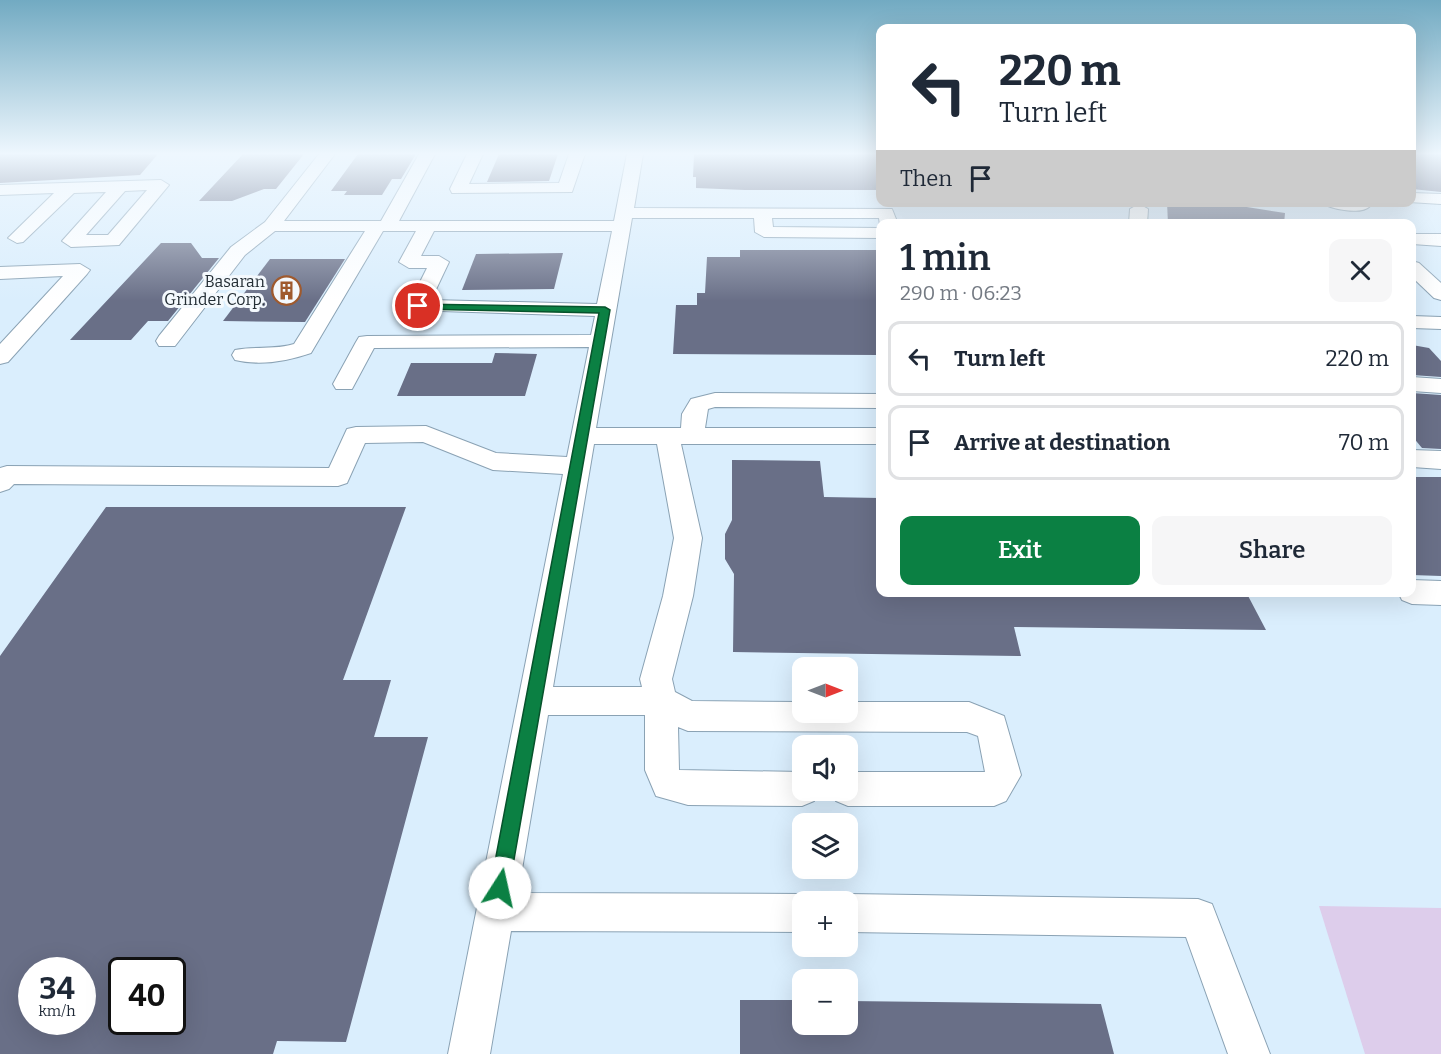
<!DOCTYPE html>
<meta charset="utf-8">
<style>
:root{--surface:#fff;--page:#f6f6f7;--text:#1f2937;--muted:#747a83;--line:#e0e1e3;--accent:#0b8043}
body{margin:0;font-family:Bitter,serif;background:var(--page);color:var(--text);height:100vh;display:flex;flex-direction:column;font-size:22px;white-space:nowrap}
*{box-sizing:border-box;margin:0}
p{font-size:20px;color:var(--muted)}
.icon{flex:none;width:33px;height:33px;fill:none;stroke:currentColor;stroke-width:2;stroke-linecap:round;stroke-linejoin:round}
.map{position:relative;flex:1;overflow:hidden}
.panel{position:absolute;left:876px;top:219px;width:540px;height:378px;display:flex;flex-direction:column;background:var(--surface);border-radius:12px;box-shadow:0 6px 24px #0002}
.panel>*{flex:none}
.hud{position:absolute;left:876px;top:24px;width:540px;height:183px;border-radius:12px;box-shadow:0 6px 24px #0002;background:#fff;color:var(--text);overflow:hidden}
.needle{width:39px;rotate:90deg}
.fabs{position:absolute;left:792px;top:657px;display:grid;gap:12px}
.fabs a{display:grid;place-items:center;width:66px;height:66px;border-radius:12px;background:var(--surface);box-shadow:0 6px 24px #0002;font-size:30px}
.speed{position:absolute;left:18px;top:957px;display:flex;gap:12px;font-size:30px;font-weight:700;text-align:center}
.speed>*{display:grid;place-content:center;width:78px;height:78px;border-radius:50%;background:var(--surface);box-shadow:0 6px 24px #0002;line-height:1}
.speed small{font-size:15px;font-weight:400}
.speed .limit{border:3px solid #111;border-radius:9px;background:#fff;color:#111}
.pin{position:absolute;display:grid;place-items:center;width:51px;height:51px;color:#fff;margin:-26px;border:3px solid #fff;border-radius:50%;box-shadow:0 2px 6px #0007}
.me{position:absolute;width:66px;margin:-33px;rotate:10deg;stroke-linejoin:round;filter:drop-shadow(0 0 4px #0008)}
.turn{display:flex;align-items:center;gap:21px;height:126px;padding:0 24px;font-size:27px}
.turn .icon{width:78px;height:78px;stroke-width:2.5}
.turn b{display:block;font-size:42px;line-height:51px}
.then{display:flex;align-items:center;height:57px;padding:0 24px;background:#0003;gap:12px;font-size:22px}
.round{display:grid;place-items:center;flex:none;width:63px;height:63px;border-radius:12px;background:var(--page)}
.head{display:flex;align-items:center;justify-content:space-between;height:102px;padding:0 24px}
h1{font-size:36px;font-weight:600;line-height:45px}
.cta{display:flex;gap:12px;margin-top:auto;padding:12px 24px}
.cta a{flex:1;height:69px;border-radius:12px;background:var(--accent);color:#fff;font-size:24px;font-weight:600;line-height:69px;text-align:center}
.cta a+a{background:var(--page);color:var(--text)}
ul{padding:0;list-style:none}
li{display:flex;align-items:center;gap:18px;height:75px;margin:0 12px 9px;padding:0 12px;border:3px solid var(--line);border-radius:12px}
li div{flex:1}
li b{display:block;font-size:22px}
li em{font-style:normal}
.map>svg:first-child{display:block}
.green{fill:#ddcdeb}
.building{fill:#696f87;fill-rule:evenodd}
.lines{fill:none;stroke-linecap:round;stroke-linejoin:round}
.minor-casing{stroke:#8aa2b4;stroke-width:2}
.minor{fill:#fff;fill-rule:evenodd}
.route{fill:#0b8043;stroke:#07532c;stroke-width:1.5}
.labels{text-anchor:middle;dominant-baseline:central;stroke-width:6;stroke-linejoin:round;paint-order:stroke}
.far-poi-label{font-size:16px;fill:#242e35;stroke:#f4f9fd;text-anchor:end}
</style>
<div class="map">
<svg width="1441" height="1054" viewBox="0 0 1441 1054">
<rect width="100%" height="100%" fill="#daeefd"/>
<polygon class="green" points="1319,906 1441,908 1441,1054 1365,1054"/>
<g class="building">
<polygon points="0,154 158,154 140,175 0,183"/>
<polygon points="243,154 304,154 276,189 264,189 232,201 199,201"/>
<polygon points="358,154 416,154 401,179 392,179 382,195 344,195 347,191 331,191"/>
<polygon points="499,154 558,154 549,181 487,182"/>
<polygon points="694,154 880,154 880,190 745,190 696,188 696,177 693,177"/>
<polygon points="1412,154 1441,154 1441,192 1412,189"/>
<polygon points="1167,202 1215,202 1285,213 1284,224 1168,224"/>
<polygon points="161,243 191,243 202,258 219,258 168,321 148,321 131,340 70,340"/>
<polygon points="740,250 880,250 880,355 673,354 676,305 697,305 697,293 705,293 707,257 740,257"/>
<polygon points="563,253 554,289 462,290 476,254"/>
<polygon points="270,259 345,259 305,322 223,321"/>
<polygon points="1412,345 1429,348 1441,361 1441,377 1412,375"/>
<polygon points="495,353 537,354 525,396 397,396 411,363 492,363"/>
<polygon points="1412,393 1441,395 1441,449 1422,448 1412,436"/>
<polygon points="732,460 820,461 824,497 880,498 880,592 1246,592 1266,630 1014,627 1021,656 733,652 734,574 725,559 725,534 732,520"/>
<polygon points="1412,477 1441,477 1441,576 1412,575"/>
<path d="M106,507H406L343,680H391L374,737H428L346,1042L277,1041L273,1054H0V656ZM32,970H82V1022H32ZM122,970H172V1022H122Z"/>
<polygon points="740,1000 802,1000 802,1024 848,1024 848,1001 1101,1004 1114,1054 740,1054"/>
</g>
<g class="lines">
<defs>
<g id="minor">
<path d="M319,154H335L284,221H381L419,154H435L399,221H614L627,154H643L634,208L892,209L898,224L880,225L879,218H772L773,227L880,228V238L764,237L755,232L754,218H632L596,428H681L682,414L691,399L715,393L880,394V408L715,407L708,409L705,428H880V444H681L702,538L693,596L672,679L675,692L692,701L802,702V712H848V702H969L1004,716L1021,775L1006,801L994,806H848L836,801L831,790H848V772H985L978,736L967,732L688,731L678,727L679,770L802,772V790H819L814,801L802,806L688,805L656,796L645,770V715H548L518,893L802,894L817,902H802V932L511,931L490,1054H448L563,474L493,470L423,442L365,443L347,483L338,486L14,484L9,489L0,492V468L7,466L329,468L347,429L356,427L426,426L496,453L567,457L589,347L374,348L352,389H336L333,384L356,342L359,337L367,336L591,335L595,316L411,310L408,306L427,268H409L399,262L416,231H383L311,353C288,361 260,366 235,360L232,355L235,350C255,346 275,350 294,344L365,231H275L245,255L175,346H159L156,341L159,336L231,247L265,222ZM434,231H612L597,304L431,300L449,262L439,256H421ZM594,444H657L674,538L663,596L640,679L642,687H553Z"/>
<polygon points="467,154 483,154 469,184 559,183 569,154 585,154 572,192 452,193 450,189"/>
<path d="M161,180L169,185L119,245L71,247L62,241L106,192L74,193L23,242L17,243L8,238L54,193L0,195V185ZM147,190L108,235H86L125,191Z"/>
<polygon points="1412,193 1441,194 1441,204 1409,202"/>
<path d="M1322,202H1367L1370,206C1362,215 1330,210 1322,202Z"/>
<polygon points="1139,204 1148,209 1147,224 1129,224 1130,209"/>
<polygon points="1412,234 1441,234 1441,246 1412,244"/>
<polygon points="1412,261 1419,263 1441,283 1441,300 1434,298 1412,277"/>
<polygon points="80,264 90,270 87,274 8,362 0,364 0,344 63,276 0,279 0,267"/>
<polygon points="1412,316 1441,317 1441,329 1412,328"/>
<polygon points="1412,377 1441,379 1441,393 1412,391"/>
<polygon points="1412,450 1441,451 1441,469 1412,467"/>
<polygon points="1412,580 1441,581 1441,605 1412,604 1402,600 1398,592 1412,592"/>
<polygon points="848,894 1198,899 1212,904 1270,1054 1228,1054 1186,937 848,932 848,902 833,902"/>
</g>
</defs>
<use href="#minor" class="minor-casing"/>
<use href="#minor" class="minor"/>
</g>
<linearGradient id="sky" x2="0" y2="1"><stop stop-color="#72aac2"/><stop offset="0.51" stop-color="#eef7fe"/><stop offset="1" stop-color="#eef7fe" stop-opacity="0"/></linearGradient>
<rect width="1441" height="301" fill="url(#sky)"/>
<polygon class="route" points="414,304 605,307 610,310 509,888 506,895 500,898 493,895 490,888 599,313 418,309 413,306"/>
<defs>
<symbol id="building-ring" viewBox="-11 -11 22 22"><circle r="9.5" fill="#f4f9fd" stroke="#9f5a2e" stroke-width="1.5"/><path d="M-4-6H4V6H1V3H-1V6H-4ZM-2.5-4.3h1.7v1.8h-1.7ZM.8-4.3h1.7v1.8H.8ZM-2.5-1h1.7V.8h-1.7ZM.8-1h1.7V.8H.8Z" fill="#9f5a2e"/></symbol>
</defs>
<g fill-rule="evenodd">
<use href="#building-ring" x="270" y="274" width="33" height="33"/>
</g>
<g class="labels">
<g class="far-poi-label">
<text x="265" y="281">Basaran<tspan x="265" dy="18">Grinder Corp.</tspan></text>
</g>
</g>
</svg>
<div class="fabs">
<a><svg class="needle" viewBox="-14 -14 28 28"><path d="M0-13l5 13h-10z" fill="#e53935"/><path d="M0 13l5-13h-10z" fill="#747a83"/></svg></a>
<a><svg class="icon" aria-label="sound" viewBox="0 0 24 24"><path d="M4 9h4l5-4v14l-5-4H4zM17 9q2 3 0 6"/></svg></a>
<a><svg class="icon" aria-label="layers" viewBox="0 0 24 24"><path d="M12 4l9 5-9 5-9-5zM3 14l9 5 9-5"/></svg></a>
<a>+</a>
<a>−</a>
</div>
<div class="speed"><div>34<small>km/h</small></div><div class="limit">40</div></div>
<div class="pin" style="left:418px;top:306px;background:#d93025"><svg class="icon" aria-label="arrive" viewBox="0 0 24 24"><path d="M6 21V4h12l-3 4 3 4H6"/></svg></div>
<svg class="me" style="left:500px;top:888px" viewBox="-20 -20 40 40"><circle r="19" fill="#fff"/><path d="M0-13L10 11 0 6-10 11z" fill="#0b8043"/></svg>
<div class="hud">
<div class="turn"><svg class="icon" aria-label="left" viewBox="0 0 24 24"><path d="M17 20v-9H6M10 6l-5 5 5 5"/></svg><div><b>220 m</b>Turn left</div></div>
<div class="then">Then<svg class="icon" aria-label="arrive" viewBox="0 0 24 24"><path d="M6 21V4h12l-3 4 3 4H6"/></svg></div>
</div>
<section class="panel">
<div class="head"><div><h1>1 min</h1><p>290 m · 06:23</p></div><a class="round"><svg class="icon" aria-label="close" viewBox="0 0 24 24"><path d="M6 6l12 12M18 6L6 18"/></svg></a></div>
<ul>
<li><svg class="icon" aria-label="left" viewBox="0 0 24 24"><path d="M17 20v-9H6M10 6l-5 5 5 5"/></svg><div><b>Turn left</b></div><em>220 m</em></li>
<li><svg class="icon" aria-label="arrive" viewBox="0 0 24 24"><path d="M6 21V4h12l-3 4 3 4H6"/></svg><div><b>Arrive at destination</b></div><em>70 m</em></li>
</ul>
<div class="cta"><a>Exit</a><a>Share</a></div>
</section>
</div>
